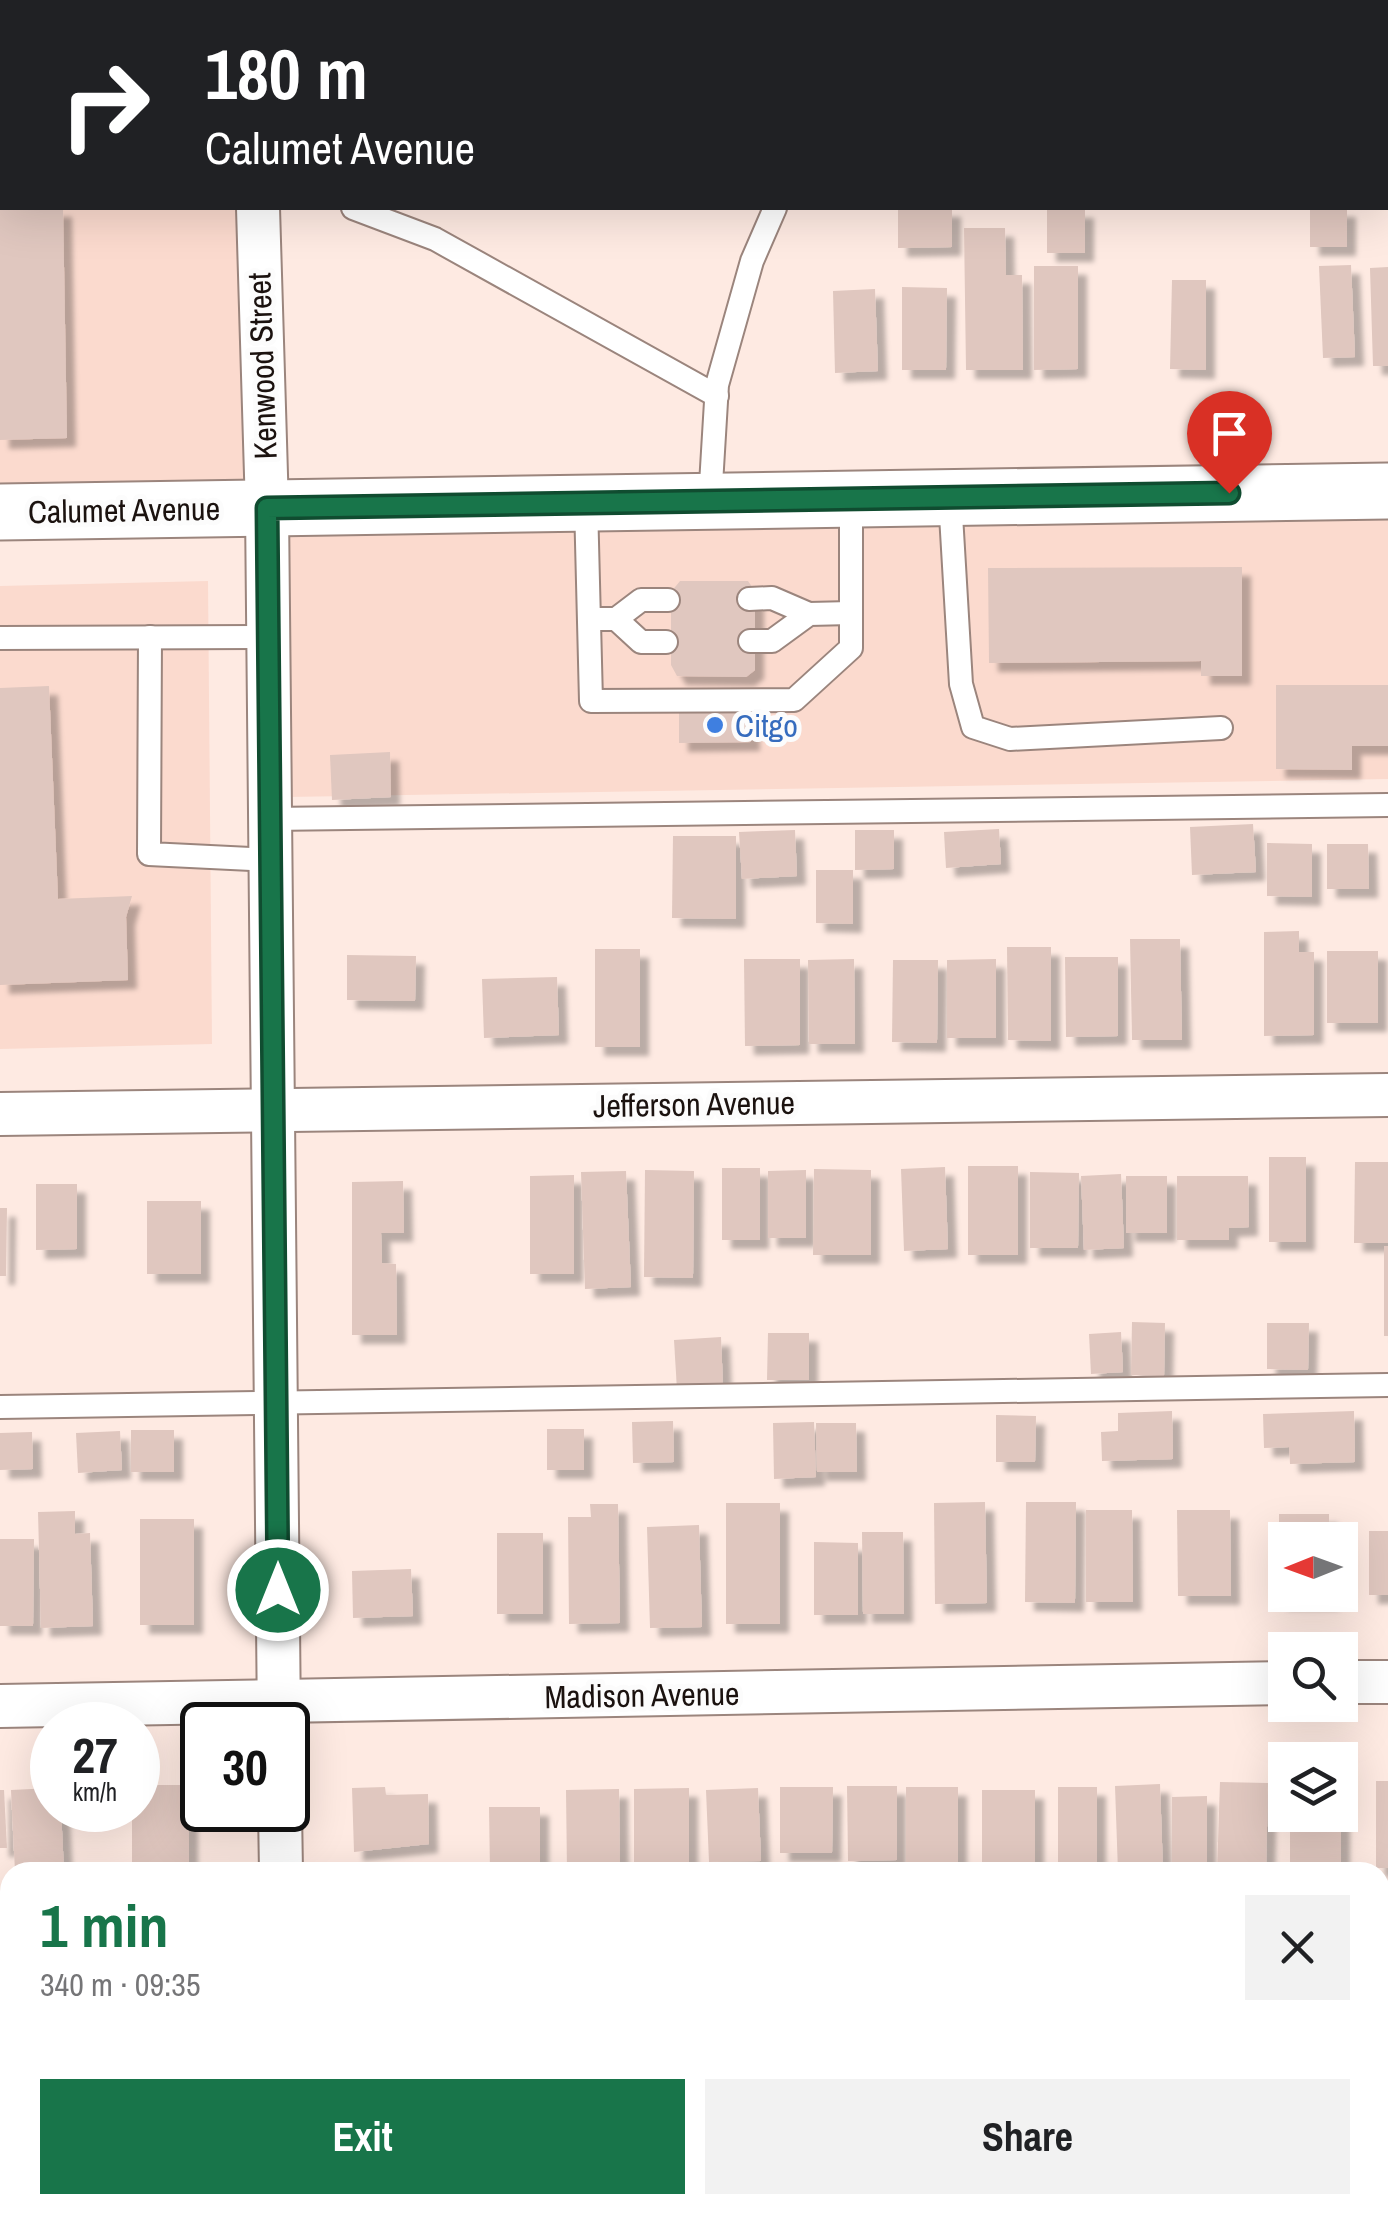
<!DOCTYPE html>
<meta charset="utf-8">
<style>
:root{--surface:#fff;--page:#f2f2f2;--text:#202124;--muted:#757577;--accent:#18754a}
body{margin:0;font-family:"Archivo Narrow",sans-serif;background:var(--page);color:var(--text);height:100vh;display:flex;flex-direction:column;font-size:38px;white-space:nowrap}
*{box-sizing:border-box;margin:0}
p{font-size:32px;color:var(--muted)}
.icon{flex:none;width:55px;height:55px;fill:none;stroke:currentColor;stroke-width:2;stroke-linecap:round;stroke-linejoin:round}
.map{position:relative;flex:1;overflow:hidden}
.panel{position:absolute;left:0px;top:1862px;width:1390px;height:352px;display:flex;flex-direction:column;background:var(--surface);border-radius:30px 30px 0 0;box-shadow:0 10px 40px #0002}
.panel>*{flex:none}
.top-card{position:absolute;left:0px;top:0px;width:1390px;height:210px;box-shadow:0 10px 40px #0002;background:#202124;color:#fff;overflow:hidden}
.needle{width:65px;rotate:269deg}
.tools{position:absolute;left:1268px;top:1522px;display:grid;gap:20px}
.tools a{display:grid;place-items:center;width:90px;height:90px;border-radius:0px;background:var(--surface);box-shadow:0 10px 40px #0002;font-size:50px}
.speed{position:absolute;left:30px;top:1702px;display:flex;gap:20px;font-size:50px;font-weight:700;text-align:center}
.speed>*{display:grid;place-content:center;width:130px;height:130px;border-radius:50%;background:var(--surface);box-shadow:0 10px 40px #0002;line-height:1}
.speed small{font-size:25px;font-weight:400}
.speed .limit{border:5px solid #111;border-radius:15px;background:#fff;color:#111}
.pin{position:absolute;display:grid;place-items:center;width:85px;height:85px;color:#fff;margin:-102px -42px;border-radius:50% 50% 50% 0;rotate:-45deg;box-shadow:0 0 10px #0007}
.pin .icon{rotate:45deg}
.me{position:absolute;width:110px;margin:-55px;rotate:0deg;stroke-linejoin:round;filter:drop-shadow(0 0 8px #0008)}
.turn{display:flex;align-items:center;gap:35px;height:210px;padding:0 40px;font-size:45px}
.turn .icon{width:130px;height:130px;stroke-width:2.5}
.turn b{display:block;font-size:70px;line-height:85px}
.round{display:grid;place-items:center;flex:none;width:105px;height:105px;border-radius:0px;background:var(--page)}
.head{display:flex;align-items:center;justify-content:space-between;height:170px;padding:0 40px}
h1{font-size:60px;font-weight:700;line-height:75px;color:var(--accent)}
.cta{display:flex;gap:20px;margin-top:auto;padding:20px 40px}
.cta a{flex:1;height:115px;border-radius:0px;background:var(--accent);color:#fff;font-size:40px;font-weight:700;line-height:115px;text-align:center}
.cta a+a{background:var(--page);color:var(--text)}
.map>svg:first-child{display:block}
.built{fill:#fbdace}
.building{fill:#e0c7bf;filter:url(#shadow)}
.lines{fill:none;stroke-linecap:round;stroke-linejoin:round}
.lane-casing{stroke:#9b857d;stroke-width:26}
.street-casing{stroke:#9b857d;stroke-width:46}
.primary-casing{stroke:#9b857d;stroke-width:59}
.lane{stroke:#fff;stroke-width:22}
.street{stroke:#fff;stroke-width:42}
.primary{stroke:#fff;stroke-width:55}
.route-casing{stroke:#104c30;stroke-width:25}
.route{stroke:#18754a;stroke-width:18}
.shop-dot{fill:#3f7fe0;stroke:#fcfcfc;stroke-width:4}
.labels{text-anchor:middle;dominant-baseline:central;stroke-width:10;stroke-linejoin:round;paint-order:stroke}
.street-label{font-size:32px;fill:#1b120f;stroke:#fcfcfc}
.shop-label{font-size:32px;fill:#366cbe;stroke:#fcfcfc;text-anchor:start}
</style>
<div class="map">
<svg width="1388" height="2214" viewBox="0 0 1388 2214">
<defs>
<filter id="shadow"><feDropShadow dx="9" dy="9" stdDeviation="2.5" flood-color="#0004"/></filter>
</defs>
<rect width="100%" height="100%" fill="#feeae2"/>
<g class="built">
<polygon points="0,0 234,0 2,2 2,208 243,208 254,496 0,499"/>
<polygon points="1388,497 1388,779 288,797 280,517"/>
<polygon points="208,581 212,1044 0,1049 0,586"/>
</g>
<g class="building">
<polygon points="0,208 63,208 67,438 0,440"/>
<polygon points="898,208 952,208 952,247 898,248"/>
<rect x="1310" y="208" width="37" height="39"/>
<rect x="1047" y="209" width="38" height="44"/>
<polygon points="964,228 1005,228 1006,275 1022,275 1023,370 966,370"/>
<polygon points="1351,265 1355,357 1323,358 1319,266"/>
<polygon points="1034,266 1078,266 1078,369 1034,370"/>
<polygon points="1388,267 1388,366 1373,366 1370,268"/>
<polygon points="1172,280 1206,280 1206,370 1170,369"/>
<polygon points="902,287 947,288 946,370 902,370"/>
<polygon points="875,289 878,371 835,373 833,291"/>
<polygon points="1242,567 1242,676 1201,676 1201,661 989,663 988,568"/>
<polygon points="680,581 748,581 755,591 755,670 746,677 677,676 671,665 671,592"/>
<polygon points="1276,685 1388,685 1388,746 1352,746 1352,770 1276,769"/>
<polygon points="49,686 58,899 132,896 126,917 128,980 0,985 0,688"/>
<polygon points="750,708 751,742 679,743 679,709"/>
<polygon points="390,752 391,797 332,800 330,755"/>
<polygon points="1253,824 1256,872 1192,875 1190,827"/>
<polygon points="999,829 1001,864 946,868 944,832"/>
<polygon points="795,830 797,876 742,879 739,832"/>
<polygon points="855,830 894,830 894,869 855,870"/>
<polygon points="673,836 736,836 736,919 672,918"/>
<polygon points="1267,843 1312,844 1312,897 1267,896"/>
<polygon points="1327,844 1368,844 1369,889 1327,889"/>
<polygon points="816,870 853,870 853,924 816,923"/>
<polygon points="1299,931 1299,952 1314,952 1314,1035 1264,1036 1264,932"/>
<polygon points="1130,939 1180,939 1182,1040 1132,1040"/>
<polygon points="1007,947 1051,947 1051,1041 1008,1040"/>
<rect x="595" y="949" width="45" height="98"/>
<rect x="1327" y="951" width="51" height="72"/>
<polygon points="347,955 416,956 415,1001 347,1000"/>
<polygon points="1065,957 1118,957 1118,1036 1066,1037"/>
<polygon points="744,959 800,959 800,1045 745,1046"/>
<polygon points="854,959 855,1044 809,1044 808,960"/>
<polygon points="996,959 996,1038 947,1038 947,960"/>
<polygon points="893,960 938,960 937,1043 892,1042"/>
<polygon points="557,977 559,1035 484,1038 482,979"/>
<rect x="1269" y="1157" width="37" height="85"/>
<polygon points="1355,1162 1388,1162 1388,1243 1354,1243"/>
<rect x="968" y="1166" width="50" height="89"/>
<polygon points="945,1167 948,1249 904,1251 901,1169"/>
<rect x="722" y="1168" width="38" height="72"/>
<polygon points="814,1169 871,1170 871,1255 813,1255"/>
<polygon points="645,1170 694,1171 693,1278 644,1277"/>
<polygon points="806,1170 806,1238 768,1238 768,1171"/>
<polygon points="626,1171 631,1287 585,1289 581,1172"/>
<polygon points="1030,1172 1079,1173 1078,1248 1030,1248"/>
<polygon points="1121,1174 1124,1248 1084,1250 1081,1176"/>
<polygon points="574,1175 574,1274 530,1274 530,1176"/>
<rect x="1126" y="1176" width="41" height="57"/>
<polygon points="1177,1176 1248,1176 1249,1227 1229,1228 1229,1240 1177,1240"/>
<polygon points="403,1181 404,1233 381,1233 382,1263 396,1264 397,1335 352,1335 352,1182"/>
<polygon points="36,1184 77,1184 77,1249 36,1250"/>
<rect x="147" y="1201" width="54" height="73"/>
<polygon points="0,1208 7,1208 6,1276 0,1276"/>
<rect x="1384" y="1246" width="4" height="90"/>
<polygon points="1132,1322 1165,1323 1164,1376 1131,1375"/>
<polygon points="1267,1323 1309,1323 1308,1370 1267,1369"/>
<polygon points="1121,1332 1123,1372 1091,1374 1089,1334"/>
<polygon points="768,1333 809,1333 809,1380 767,1380"/>
<polygon points="721,1337 723,1388 677,1390 674,1340"/>
<polygon points="1172,1411 1173,1459 1102,1461 1101,1432 1118,1431 1118,1413"/>
<polygon points="1354,1411 1355,1462 1290,1464 1289,1447 1264,1448 1263,1414"/>
<polygon points="996,1415 1036,1416 1035,1462 996,1462"/>
<polygon points="673,1421 674,1462 633,1463 632,1422"/>
<polygon points="814,1422 816,1477 774,1479 773,1423"/>
<polygon points="816,1423 856,1423 857,1472 817,1472"/>
<rect x="547" y="1429" width="37" height="41"/>
<rect x="131" y="1430" width="43" height="42"/>
<polygon points="120,1431 122,1470 78,1473 76,1433"/>
<polygon points="32,1432 33,1469 0,1470 0,1433"/>
<polygon points="985,1502 987,1603 935,1604 934,1503"/>
<polygon points="1026,1502 1076,1502 1075,1603 1025,1602"/>
<rect x="726" y="1503" width="54" height="121"/>
<polygon points="590,1504 618,1504 620,1623 569,1624 568,1517 591,1517"/>
<polygon points="1086,1510 1132,1510 1133,1602 1086,1602"/>
<polygon points="1177,1510 1230,1510 1231,1596 1178,1596"/>
<polygon points="75,1511 75,1534 90,1533 93,1626 41,1628 38,1512"/>
<polygon points="1279,1514 1329,1514 1329,1540 1285,1540 1285,1595 1330,1595 1330,1601 1279,1601"/>
<rect x="140" y="1519" width="54" height="106"/>
<polygon points="699,1525 702,1627 650,1628 647,1527"/>
<rect x="1369" y="1531" width="19" height="64"/>
<polygon points="862,1532 903,1532 904,1614 863,1614"/>
<rect x="497" y="1533" width="46" height="81"/>
<polygon points="0,1539 34,1539 33,1626 0,1626"/>
<polygon points="814,1542 858,1543 858,1615 814,1615"/>
<polygon points="411,1569 413,1616 353,1618 352,1571"/>
<rect x="1376" y="1781" width="12" height="87"/>
<polygon points="1220,1782 1268,1783 1266,1872 1217,1872"/>
<polygon points="1160,1784 1163,1872 1118,1872 1115,1786"/>
<polygon points="138,1785 189,1785 189,1872 132,1872 132,1810 138,1810"/>
<polygon points="847,1786 897,1786 897,1860 848,1861"/>
<polygon points="385,1787 386,1795 428,1794 429,1844 354,1852 352,1788"/>
<polygon points="780,1787 833,1787 832,1853 780,1853"/>
<rect x="906" y="1787" width="52" height="85"/>
<rect x="1058" y="1787" width="39" height="85"/>
<polygon points="52,1788 52,1810 61,1810 64,1871 15,1872 11,1790"/>
<polygon points="689,1788 689,1872 653,1872 653,1866 634,1866 634,1789"/>
<polygon points="758,1788 761,1861 709,1862 706,1790"/>
<polygon points="619,1789 620,1872 567,1872 566,1790"/>
<polygon points="0,1790 4,1790 7,1848 0,1848"/>
<rect x="982" y="1790" width="53" height="82"/>
<polygon points="1207,1796 1207,1872 1172,1872 1172,1797"/>
<polygon points="489,1807 540,1807 540,1872 490,1872"/>
<rect x="1290" y="1815" width="51" height="54"/>
<polygon points="1382,2104 1388,2104 1388,2203 1381,2203"/>
<polygon points="0,2155 10,2155 10,2205 51,2205 51,2214 0,2214"/>
<rect x="71" y="2205" width="47" height="9"/>
<rect x="177" y="2205" width="45" height="9"/>
<rect x="1226" y="2205" width="52" height="7"/>
</g>
<g class="lines">
<defs>
<g id="lane">
<polyline points="865,2 867,0"/>
<polyline points="0,50 2,48"/>
<polyline points="353,208 435,239 717,396"/>
<polyline points="950,498 961,684 973,727 1010,739 1221,728"/>
<polyline points="710,501 717,385 752,261 775,208"/>
<polyline points="586,503 591,701 794,700 851,648 851,499"/>
<polyline points="749,599 772,598 809,614"/>
<polyline points="589,619 616,619 641,642 666,642"/>
<polyline points="616,619 641,600 668,600"/>
<polyline points="150,637 149,854 270,860"/>
<polyline points="0,638 269,637"/>
<polyline points="750,641 772,641 809,614 851,613"/>
<polyline points="270,819 1388,805"/>
<polyline points="0,1407 1388,1385"/>
<polyline points="1380,1983 1388,1983"/>
<polyline points="0,2009 10,2009"/>
</g>
<g id="street">
<polyline points="251,0 251,2"/>
<polyline points="258,208 267,508 279,1725"/>
<polyline points="0,1114 1388,1095"/>
<polyline points="1340,1682 1388,1682"/>
<polyline points="0,1706 1285,1683"/>
<polyline points="280,1810 281,1872"/>
<polyline points="285,2205 285,2214"/>
</g>
<polyline id="primary" points="0,512 1388,491"/>
</defs>
<use href="#lane" class="lane-casing"/>
<use href="#street" class="street-casing"/>
<use href="#primary" class="primary-casing"/>
<use href="#lane" class="lane"/>
<use href="#street" class="street"/>
<use href="#primary" class="primary"/>
</g>
<g class="lines">
<defs>
<polyline id="route" points="278,1590 267,508 1229,493"/>
</defs>
<use href="#route" class="route-casing"/>
<use href="#route" class="route"/>
</g>
<circle class="shop-dot" cx="715" cy="725" r="10"/>
<g class="labels">
<g class="street-label">
<text transform="translate(262 366) rotate(-92)">Kenwood Street</text>
<text transform="translate(124 510) rotate(-1)">Calumet Avenue</text>
<text transform="translate(694 1104) rotate(-1)">Jefferson Avenue</text>
<text transform="translate(642 1695) rotate(-1)">Madison Avenue</text>
</g>
<g class="shop-label">
<text x="735" y="725">Citgo</text>
</g>
</g>
</svg>
<div class="tools">
<a><svg class="needle" viewBox="-14 -14 28 28"><path d="M0-13l5 13h-10z" fill="#e53935"/><path d="M0 13l5-13h-10z" fill="#757577"/></svg></a>
<a><svg class="icon" aria-label="search" viewBox="0 0 24 24"><circle cx="10" cy="10" r="6"/><path d="M15 15l6 6"/></svg></a>
<a><svg class="icon" aria-label="layers" viewBox="0 0 24 24"><path d="M12 4l9 5-9 5-9-5zM3 14l9 5 9-5"/></svg></a>
</div>
<div class="speed"><div>27<small>km/h</small></div><div class="limit">30</div></div>
<div class="pin" style="left:1229px;top:493px;background:#d93025"><svg class="icon" aria-label="arrive" viewBox="0 0 24 24"><path d="M6 21V4h12l-3 4 3 4H6"/></svg></div>
<svg class="me" style="left:278px;top:1590px" viewBox="-20 -20 40 40"><circle r="17" fill="#18754a" stroke="#fff" stroke-width="3"/><path d="M0-11L8 9 0 5-8 9z" fill="#fff"/></svg>
<div class="top-card">
<div class="turn"><svg class="icon" aria-label="right" viewBox="0 0 24 24"><path d="M7 20v-9h11M14 6l5 5-5 5"/></svg><div><b>180 m</b>Calumet Avenue</div></div>
</div>
<section class="panel">
<div class="head"><div><h1>1 min</h1><p>340 m · 09:35</p></div><a class="round"><svg class="icon" aria-label="close" viewBox="0 0 24 24"><path d="M6 6l12 12M18 6L6 18"/></svg></a></div>
<div class="cta"><a>Exit</a><a>Share</a></div>
</section>
</div>
